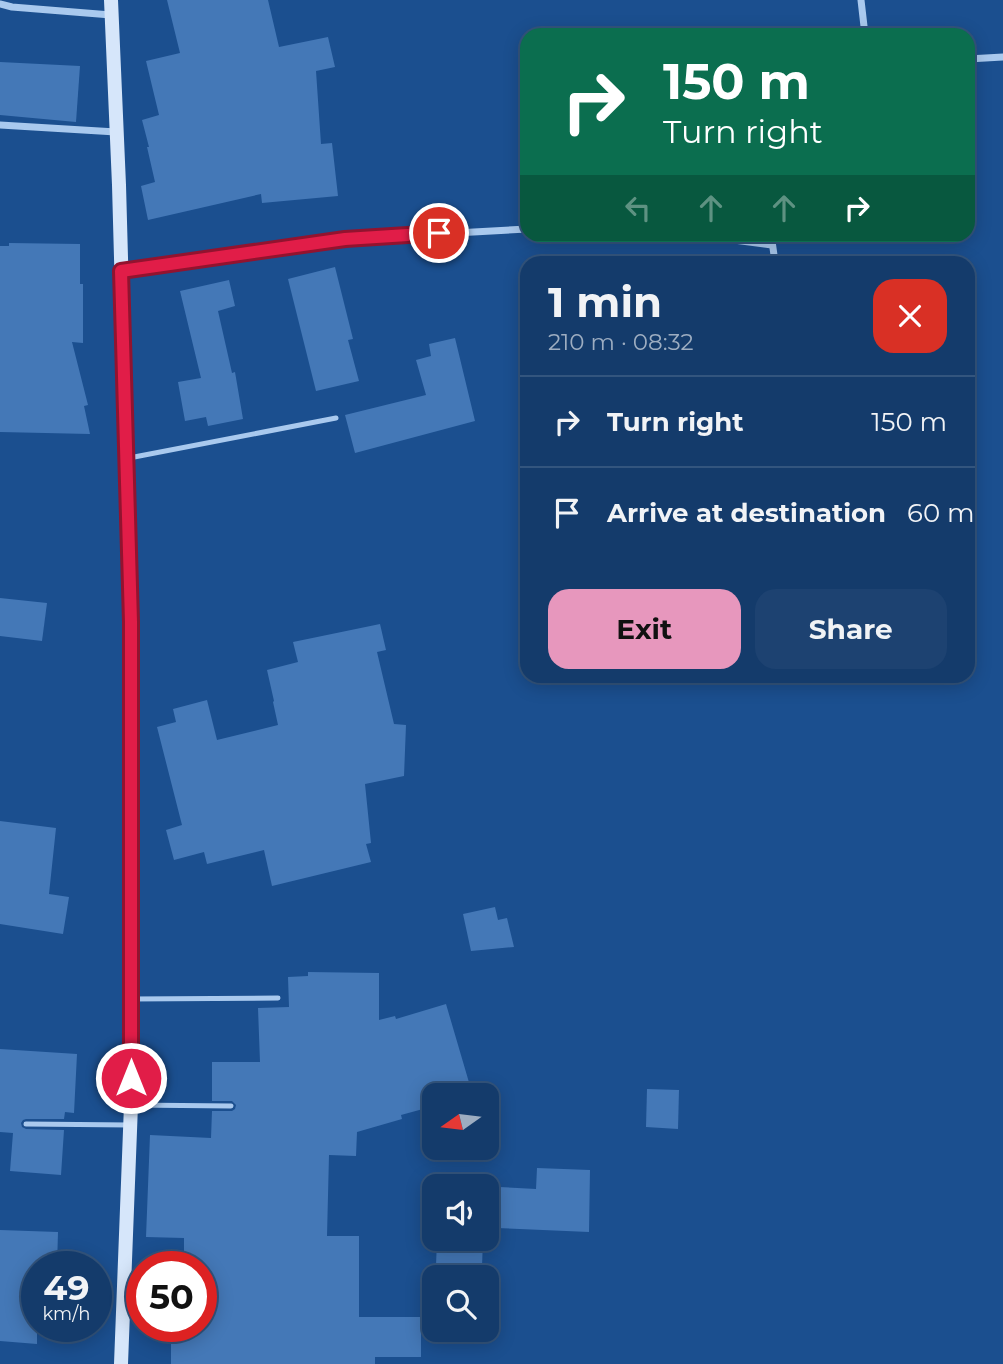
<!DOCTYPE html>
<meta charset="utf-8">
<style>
:root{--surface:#143b6b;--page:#1d4271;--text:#f1f3f6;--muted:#9dadc1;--line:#33557e;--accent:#e797bd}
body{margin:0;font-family:Montserrat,sans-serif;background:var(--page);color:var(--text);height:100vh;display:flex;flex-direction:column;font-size:26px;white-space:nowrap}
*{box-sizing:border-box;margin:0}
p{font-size:23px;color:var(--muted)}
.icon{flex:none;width:38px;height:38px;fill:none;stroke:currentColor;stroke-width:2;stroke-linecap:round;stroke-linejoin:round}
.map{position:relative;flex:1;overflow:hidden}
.sheet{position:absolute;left:520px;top:256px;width:455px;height:427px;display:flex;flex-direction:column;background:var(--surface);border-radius:21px;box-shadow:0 4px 18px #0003,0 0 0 2px var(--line)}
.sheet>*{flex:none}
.banner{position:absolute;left:520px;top:28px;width:455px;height:214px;border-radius:21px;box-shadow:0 4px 18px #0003,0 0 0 2px var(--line);background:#0b6e4f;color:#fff;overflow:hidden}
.needle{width:46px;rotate:256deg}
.controls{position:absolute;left:422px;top:1083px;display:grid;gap:14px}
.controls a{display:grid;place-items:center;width:77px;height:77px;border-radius:14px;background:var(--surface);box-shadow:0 4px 18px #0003,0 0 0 2px var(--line);font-size:35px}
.speed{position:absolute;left:21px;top:1251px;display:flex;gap:14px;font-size:35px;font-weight:700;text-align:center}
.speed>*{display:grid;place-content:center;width:91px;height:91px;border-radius:50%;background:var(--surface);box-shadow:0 4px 18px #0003,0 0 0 2px var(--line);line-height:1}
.speed small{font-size:18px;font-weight:400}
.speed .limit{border:10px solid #d22;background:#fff;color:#111}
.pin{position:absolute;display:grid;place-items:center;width:60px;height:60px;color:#fff;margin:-30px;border:4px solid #fff;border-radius:50%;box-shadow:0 2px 7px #0007}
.me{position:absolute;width:77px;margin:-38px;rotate:0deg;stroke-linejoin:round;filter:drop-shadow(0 0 5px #0008)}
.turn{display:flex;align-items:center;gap:24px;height:147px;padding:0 28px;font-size:32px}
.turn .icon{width:91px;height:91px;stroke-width:2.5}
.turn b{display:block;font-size:49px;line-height:60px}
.lanes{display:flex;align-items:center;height:66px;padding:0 28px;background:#0003;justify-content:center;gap:35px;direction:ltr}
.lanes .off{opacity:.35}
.round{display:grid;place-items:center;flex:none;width:74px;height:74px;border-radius:21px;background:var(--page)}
.head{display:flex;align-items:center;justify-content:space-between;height:119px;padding:0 28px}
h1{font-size:42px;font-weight:700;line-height:52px}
.primary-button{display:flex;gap:14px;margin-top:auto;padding:14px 28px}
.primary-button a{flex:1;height:80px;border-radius:21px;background:var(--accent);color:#111;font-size:28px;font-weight:700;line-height:80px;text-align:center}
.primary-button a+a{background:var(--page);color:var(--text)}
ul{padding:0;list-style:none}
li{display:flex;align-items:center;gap:21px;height:91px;padding:0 28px;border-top:2px solid var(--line)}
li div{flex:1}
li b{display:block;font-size:26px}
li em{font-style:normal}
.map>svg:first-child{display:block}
.building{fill:#4478b7}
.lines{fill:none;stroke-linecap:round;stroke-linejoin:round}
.lane{stroke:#a9c9ee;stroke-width:5}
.street{stroke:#a9c9ee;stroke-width:7}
.secondary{stroke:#d6e6fa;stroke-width:14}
.route-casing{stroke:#92132f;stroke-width:18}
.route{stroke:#e11d48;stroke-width:12}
</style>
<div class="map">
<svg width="1003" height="1364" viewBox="0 0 1003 1364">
<rect width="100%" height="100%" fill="#1b4f8f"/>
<g class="building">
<polygon points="167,0 268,0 279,47 328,37 335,67 316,71 321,144 332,143 338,196 262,203 261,194 148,220 141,186 155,182 147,147 149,147 142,120 159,115 146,61 180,53"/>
<polygon points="0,62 80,66 76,122 0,115"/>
<polygon points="9,243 80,244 80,284 83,284 83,343 72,342 88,405 84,406 90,434 0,432 0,246 9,246"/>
<polygon points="335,267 353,339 348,340 359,381 316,391 288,279"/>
<polygon points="229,280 235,306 218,311 232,373 235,372 243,419 208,426 206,417 185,421 178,382 201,378 180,291"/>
<polygon points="455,338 475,421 355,453 345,415 426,395 416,360 431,356 429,344"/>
<polygon points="0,598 47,603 42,641 0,636"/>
<polygon points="380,624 386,650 377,652 394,724 406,725 404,776 365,784 371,843 366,844 371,862 272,886 264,850 207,864 204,852 174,860 166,830 182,825 157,727 176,722 173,709 207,700 217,740 278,725 273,702 274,701 267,670 298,662 293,642"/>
<polygon points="0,821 56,828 49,894 69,897 63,934 0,924"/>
<polygon points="495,907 498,920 507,918 514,947 471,951 463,914"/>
<polygon points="308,972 379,973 379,1020 395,1016 396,1019 446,1004 473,1096 434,1096 434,1106 401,1115 402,1119 357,1132 356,1156 329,1155 327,1236 359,1236 359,1317 421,1317 421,1357 375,1357 375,1364 171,1364 171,1326 201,1326 201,1267 184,1267 184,1238 146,1237 150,1135 211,1138 212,1111 232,1111 235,1109 236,1105 232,1101 212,1101 212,1062 260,1062 258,1008 289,1007 288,977 308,976"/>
<polygon points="0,1049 77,1054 74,1113 65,1112 64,1119 26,1119 23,1120 21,1123 22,1127 26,1129 64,1130 61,1175 10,1171 13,1133 0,1132"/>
<polygon points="647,1089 679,1090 678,1129 646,1127"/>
<polygon points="537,1168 590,1170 589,1232 497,1228 499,1187 536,1189"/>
<polygon points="0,1230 58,1232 57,1267 37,1267 37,1344 0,1341"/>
<polygon points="437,1239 483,1239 482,1267 436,1266"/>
</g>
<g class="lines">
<g class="lane">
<polyline points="129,458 336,418"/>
<polyline points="131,999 278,998"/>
<polyline points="132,1105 231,1106"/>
<polyline points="26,1124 130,1125"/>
</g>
<g class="street">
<polyline points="861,0 865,35"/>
<polyline points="0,4 12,7 111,15"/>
<polyline points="968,59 1003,57"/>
<polyline points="0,125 116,132"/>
<polyline points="688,234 772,245"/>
<polyline points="771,234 775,262"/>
<polyline points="121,271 346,239 527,229"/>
</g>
<polyline class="secondary" points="111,0 119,185 131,622 131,1105 121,1364"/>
</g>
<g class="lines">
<defs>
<polyline id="route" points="131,1078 131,622 121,271 345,239 439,233"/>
</defs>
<use href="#route" class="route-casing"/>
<use href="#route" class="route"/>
</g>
</svg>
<div class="controls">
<a><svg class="needle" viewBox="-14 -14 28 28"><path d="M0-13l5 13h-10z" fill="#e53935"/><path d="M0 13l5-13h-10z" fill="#9dadc1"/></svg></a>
<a><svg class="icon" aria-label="sound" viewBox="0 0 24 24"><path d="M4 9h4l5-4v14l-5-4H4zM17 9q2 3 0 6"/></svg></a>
<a><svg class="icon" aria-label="search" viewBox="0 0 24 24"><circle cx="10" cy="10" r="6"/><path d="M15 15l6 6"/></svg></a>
</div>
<div class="speed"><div>49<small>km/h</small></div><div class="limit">50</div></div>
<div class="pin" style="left:439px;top:233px;background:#d93025"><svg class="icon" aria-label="arrive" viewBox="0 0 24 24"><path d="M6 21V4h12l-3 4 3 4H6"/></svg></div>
<svg class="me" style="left:131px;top:1078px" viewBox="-20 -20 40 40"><circle r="17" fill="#e11d48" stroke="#fff" stroke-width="3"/><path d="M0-11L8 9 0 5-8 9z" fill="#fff"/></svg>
<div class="banner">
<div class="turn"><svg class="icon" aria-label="right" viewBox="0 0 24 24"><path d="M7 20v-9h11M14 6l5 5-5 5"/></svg><div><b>150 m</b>Turn right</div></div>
<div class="lanes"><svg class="icon off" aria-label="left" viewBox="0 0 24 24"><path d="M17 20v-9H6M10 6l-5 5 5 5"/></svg><svg class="icon off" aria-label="ahead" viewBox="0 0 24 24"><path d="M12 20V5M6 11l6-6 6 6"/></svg><svg class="icon off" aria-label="ahead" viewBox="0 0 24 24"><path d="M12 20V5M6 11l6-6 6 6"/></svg><svg class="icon" aria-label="right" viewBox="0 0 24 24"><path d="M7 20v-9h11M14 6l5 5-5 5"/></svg></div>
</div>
<section class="sheet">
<div class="head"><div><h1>1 min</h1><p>210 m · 08:32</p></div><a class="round" style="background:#d93025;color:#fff"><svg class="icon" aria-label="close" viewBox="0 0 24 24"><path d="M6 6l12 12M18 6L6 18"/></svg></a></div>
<ul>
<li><svg class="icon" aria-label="right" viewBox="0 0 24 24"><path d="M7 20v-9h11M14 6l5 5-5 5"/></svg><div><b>Turn right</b></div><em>150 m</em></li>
<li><svg class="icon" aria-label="arrive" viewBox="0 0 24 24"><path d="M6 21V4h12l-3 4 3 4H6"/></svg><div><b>Arrive at destination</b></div><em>60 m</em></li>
</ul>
<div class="primary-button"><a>Exit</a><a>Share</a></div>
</section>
</div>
